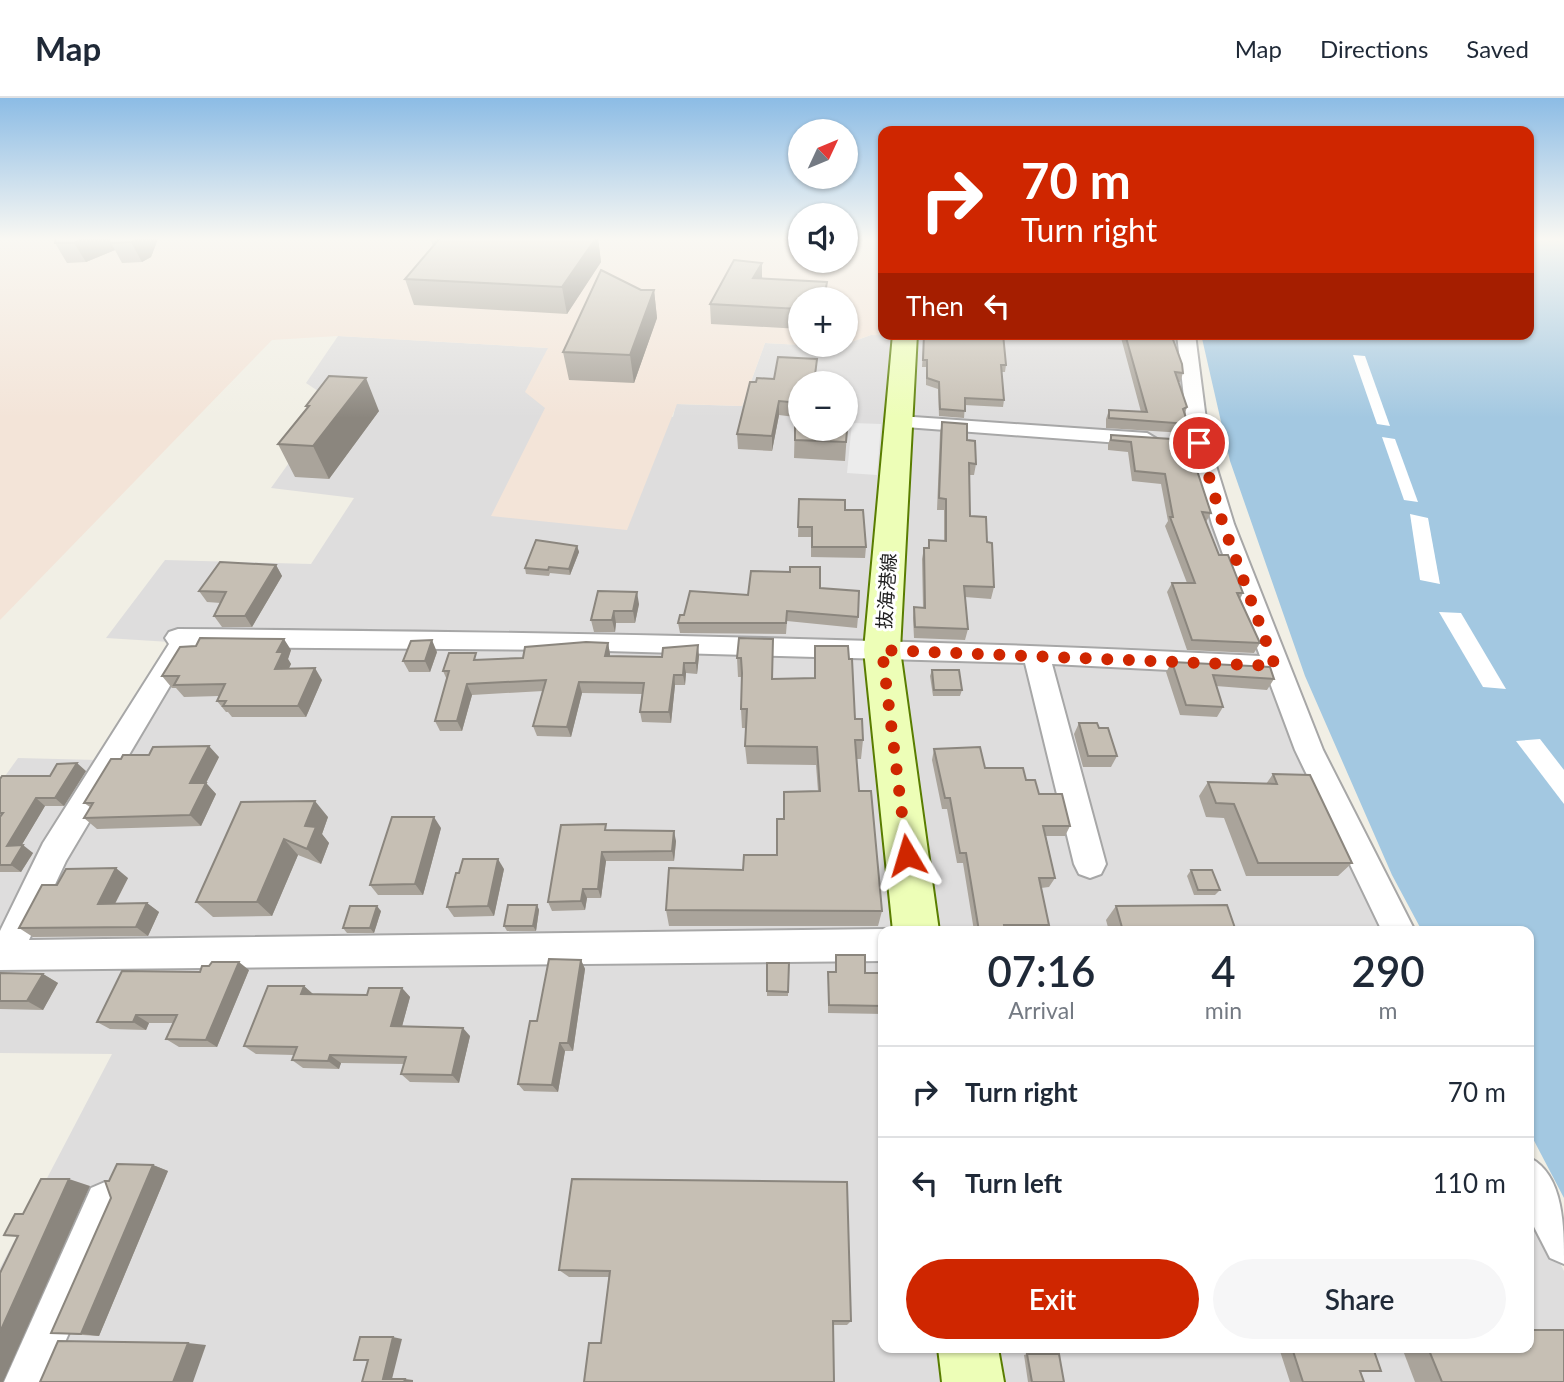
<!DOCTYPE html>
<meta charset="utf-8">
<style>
:root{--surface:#fff;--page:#f6f6f7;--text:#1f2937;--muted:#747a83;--line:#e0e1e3;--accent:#cf2600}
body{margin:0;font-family:Lato,"Noto Sans JP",sans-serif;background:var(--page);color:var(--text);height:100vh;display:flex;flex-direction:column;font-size:26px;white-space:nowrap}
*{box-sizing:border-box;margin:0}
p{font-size:23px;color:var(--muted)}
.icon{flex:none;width:38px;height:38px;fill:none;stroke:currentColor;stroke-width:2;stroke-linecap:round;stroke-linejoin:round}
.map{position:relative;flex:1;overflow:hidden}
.drawer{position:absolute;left:878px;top:828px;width:656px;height:427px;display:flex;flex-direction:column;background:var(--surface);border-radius:14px;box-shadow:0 2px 5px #0004}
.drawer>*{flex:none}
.top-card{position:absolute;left:878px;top:28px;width:656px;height:214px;border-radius:14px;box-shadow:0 2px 5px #0004;background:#cf2600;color:#fff;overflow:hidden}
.needle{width:46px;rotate:46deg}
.buttons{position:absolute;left:788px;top:21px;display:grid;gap:14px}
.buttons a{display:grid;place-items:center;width:70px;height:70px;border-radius:50%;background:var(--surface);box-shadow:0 2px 5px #0004;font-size:35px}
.pin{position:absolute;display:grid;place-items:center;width:60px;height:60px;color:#fff;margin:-30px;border:4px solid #fff;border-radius:50%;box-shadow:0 2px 7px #0007}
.me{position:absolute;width:77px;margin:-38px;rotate:353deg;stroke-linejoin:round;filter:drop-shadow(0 0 5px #0008)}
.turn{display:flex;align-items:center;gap:24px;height:147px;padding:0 28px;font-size:32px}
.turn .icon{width:91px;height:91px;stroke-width:2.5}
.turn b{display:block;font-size:49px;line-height:60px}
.then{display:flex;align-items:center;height:66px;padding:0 28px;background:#0003;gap:14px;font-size:26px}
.eta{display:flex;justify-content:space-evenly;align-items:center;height:119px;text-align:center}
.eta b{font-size:42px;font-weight:600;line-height:49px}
.primary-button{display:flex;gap:14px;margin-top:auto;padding:14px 28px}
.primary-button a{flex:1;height:80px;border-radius:42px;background:var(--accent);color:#fff;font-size:28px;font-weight:600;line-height:80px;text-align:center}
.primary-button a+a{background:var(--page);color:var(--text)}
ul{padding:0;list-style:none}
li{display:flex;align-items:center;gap:21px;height:91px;padding:0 28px;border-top:2px solid var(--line)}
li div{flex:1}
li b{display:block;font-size:26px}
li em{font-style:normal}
header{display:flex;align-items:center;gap:42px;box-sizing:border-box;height:98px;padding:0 35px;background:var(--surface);border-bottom:2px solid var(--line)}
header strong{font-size:33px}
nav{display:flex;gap:38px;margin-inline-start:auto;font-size:24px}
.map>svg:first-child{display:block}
.residential{fill:#dedddd;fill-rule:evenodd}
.military{fill:#f3e4d8}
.parking{fill:#ececec}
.water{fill:#a3c8e1}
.pier{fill:#fff}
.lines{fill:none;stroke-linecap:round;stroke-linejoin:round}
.street-casing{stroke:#a7a7a7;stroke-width:4}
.secondary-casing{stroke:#597d00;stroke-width:4}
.street{fill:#fff;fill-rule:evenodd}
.secondary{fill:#edfeb7;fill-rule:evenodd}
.wall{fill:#aaa49b}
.shaded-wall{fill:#8b867e}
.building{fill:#c6bfb4;stroke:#8b867e;stroke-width:2}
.route{stroke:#cf2600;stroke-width:12;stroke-dasharray:0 21.6}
.labels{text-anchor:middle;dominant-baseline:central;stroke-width:6;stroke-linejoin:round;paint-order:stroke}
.street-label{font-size:19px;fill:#202020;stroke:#fff}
</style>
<header>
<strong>Map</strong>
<nav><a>Map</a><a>Directions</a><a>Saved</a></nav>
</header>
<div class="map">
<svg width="1564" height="1284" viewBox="0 0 1564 1284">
<rect width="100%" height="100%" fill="#f1efe5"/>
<path class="residential" d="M897,236H1175L1191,352L1386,833H884V1250H1530V1107L1564,1173V1284H0V1170L112,956L0,955V685L18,660L98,662L170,544L106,540L165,462L311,466L354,400L271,390L333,303L306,285L338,238L548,250L673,319L676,306L742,308L765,245L838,249L871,237ZM800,285H845V331H800Z"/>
<polygon class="military" points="0,140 800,140 800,163 845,163 845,140 884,140 884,236 897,238 871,237 845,246 845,201 800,201 800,247 844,247 838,249 765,245 742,308 677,306 627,432 491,418 545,310 525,294 548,250 338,238 272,242 0,522"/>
<polygon class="parking" points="852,325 881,326 877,377 847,375"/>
<polygon class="water" points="1530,140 1564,140 1564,1100 1530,1035 1530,833 1422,833 1392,777 1305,578 1230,363 1201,236 1530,236"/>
<g class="pier">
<polygon points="1353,257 1365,258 1390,328 1377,326"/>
<polygon points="1382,339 1395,341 1418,404 1404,402"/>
<polygon points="1410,416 1428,420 1440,486 1420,482"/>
<polygon points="1439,514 1461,515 1506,591 1483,589"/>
<polygon points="1540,641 1564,672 1564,706 1516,643"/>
</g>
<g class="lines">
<defs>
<g id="street">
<path d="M1177,236H1195L1209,345L1234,426L1323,652L1415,833H1382L1295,652L1267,577L1052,566L1106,766L1101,776L1090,780L1079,776L1074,766L1025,565L572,552L193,549L66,763L29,842L884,831L888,833H884V863L0,872V833L43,745L169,546L165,540L169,534L178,531C539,534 900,540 1260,558L1212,426L1189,345Z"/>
<polygon points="899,318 1147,335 1157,341 1147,347 892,328 889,324"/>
<path d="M1530,1060C1564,1077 1564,1130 1564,1166L1550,1160L1530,1121Z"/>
<polygon points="105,1084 119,1090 125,1104 48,1284 4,1284 91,1090"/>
</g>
<g id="secondary">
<polygon points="893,236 917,236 900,552 939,833 893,833 864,552"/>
<polygon points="938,1250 998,1250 1004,1284 942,1284"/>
</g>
</defs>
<use href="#street" class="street-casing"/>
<use href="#secondary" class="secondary-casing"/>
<use href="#street" class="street"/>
<use href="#secondary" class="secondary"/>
</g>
<g class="wall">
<polygon points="430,140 598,140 601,164 567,216 414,207 405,181 433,148"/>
<polygon points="158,141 151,159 142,164 122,165 115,152 86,164 67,165 55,145"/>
<polygon points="762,165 762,181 800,201 800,231 711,226 710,206"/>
<polygon points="641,192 654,192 657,220 634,285 569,282 563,254"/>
<polygon points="924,236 1003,236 1006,267 1005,274 1001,274 1004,302 1003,309 965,307 964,320 939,318 938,291 926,287 926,269 922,269"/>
<polygon points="1120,236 1171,236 1183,275 1180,284 1178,284 1187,309 1185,315 1188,326 1184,335 1106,330 1106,321 1109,312 1141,314"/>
<polygon points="817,276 800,285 800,331 848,321 845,363 794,360 795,319 779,317 772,353 738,351 737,336 756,284 774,281"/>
<polygon points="306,308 379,313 329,381 295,379 278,346 307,310"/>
<polygon points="942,324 967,342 976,366 974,377 969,377 970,418 987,444 994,489 991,501 965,499 968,531 965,542 914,540 913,520 914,509 923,510 922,461 924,450 928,450 929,442 944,443 944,412 937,412 940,335"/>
<polygon points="1111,337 1187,342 1211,415 1206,424 1219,457 1243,495 1240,501 1260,545 1254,555 1187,552 1167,494 1172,485 1187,485 1165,428 1168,423 1161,386 1132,383 1128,354 1108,352 1108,347"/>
<polygon points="799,401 845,412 866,449 865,460 811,459 811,439 798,439"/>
<polygon points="577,448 579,454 570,477 550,475 549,478 526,476 525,470"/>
<polygon points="276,467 282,478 252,529 222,529 214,518 221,505 207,504 199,493"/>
<polygon points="820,490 858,519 857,530 787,523 786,536 680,535 678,525 684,517 748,497"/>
<polygon points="598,493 639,506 635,525 616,525 615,534 594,534 591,522"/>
<polygon points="773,541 773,581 814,580 815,548 855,621 863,642 861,661 856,661 859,693 882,813 878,828 669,828 666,812 743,772 777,757 784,721 818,693 816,667 747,666 745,648 746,630 742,630 741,611 742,579 738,579 737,560"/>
<polygon points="608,545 610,556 610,558 699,558 697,576 686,575 685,587 675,587 671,625 642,624 640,614 642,596 582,595 571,639 537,638 533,628 543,593 472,597 462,633 440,633 435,623 447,582 443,573"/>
<polygon points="291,552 288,561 291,566 289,570 322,582 306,619 232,619 228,614 226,614 217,603 219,598 184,599 176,590 172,590 162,578"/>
<polygon points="437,554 430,574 409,574 403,563"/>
<polygon points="1172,564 1274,581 1267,592 1216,588 1223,609 1217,619 1180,617 1166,574"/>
<polygon points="932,572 962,592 960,598 933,598 930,578"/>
<polygon points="1079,625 1099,630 1117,658 1111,669 1083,669 1074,636"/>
<polygon points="934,651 985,670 1026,682 1070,728 1065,738 1046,738 1055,780 1049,789 1041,790 1049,827 1046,833 974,833 963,765 957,765 947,711 942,711 932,662"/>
<polygon points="219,659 206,685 216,696 201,728 97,731 84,720 90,709 84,705"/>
<polygon points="86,673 64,708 45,708 21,748 33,755 21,774 0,774 0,681 50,678"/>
<polygon points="1273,676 1352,765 1338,778 1246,778 1224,720 1206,719 1199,698 1208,684 1266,686"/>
<polygon points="241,704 328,719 322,736 329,745 321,766 298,757 272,818 213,819 196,804"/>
<polygon points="441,730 423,797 378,797 370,787"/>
<polygon points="608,732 676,743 674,763 606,763 601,800 587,800 585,812 552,813 548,804"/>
<polygon points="504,771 494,818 454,819 447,809"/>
<polygon points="1191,772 1220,792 1215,797 1194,797 1187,778"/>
<polygon points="128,780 115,806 147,805 159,814 148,838 33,839 19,830 57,787"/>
<polygon points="537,807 539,812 536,833 507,833 504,828"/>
<polygon points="1116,808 1236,833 1109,833 1106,822"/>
<polygon points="381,813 374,835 347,835 343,830"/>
<polygon points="836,857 865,875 884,875 884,916 828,915 828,874 835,874"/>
<polygon points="581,862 585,871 573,953 565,953 558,994 524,993 518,986 537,923"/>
<polygon points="789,865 788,898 767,898 767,893"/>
<polygon points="249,872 217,949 179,949 166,941 173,925 149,925 146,932 110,931 97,924 200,874"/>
<polygon points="0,875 43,876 58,885 43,912 0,911"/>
<polygon points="304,888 313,896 367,897 402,890 410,899 402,928 470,938 459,985 410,984 401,976 404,966 341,965 339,971 303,970 292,962 294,957 256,956 244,948"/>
<polygon points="153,1067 168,1073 99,1238 51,1235 111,1100 109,1083"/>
<polygon points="572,1081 851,1223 847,1227 833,1227 601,1245 609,1179 569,1179 559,1172"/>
<polygon points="1279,1250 1373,1250 1381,1273 1360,1274 1364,1284 1290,1284"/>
<polygon points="1402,1250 1530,1250 1564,1284 1415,1284"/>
<polygon points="1027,1256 1064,1284 1028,1284 1024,1257"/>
</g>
<g class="shaded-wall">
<polygon points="85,140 108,140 115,152 86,164 74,145"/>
<polygon points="139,140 160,140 158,141 151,159 142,164 131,144"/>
<polygon points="596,140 598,140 601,164 567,216 562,189"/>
<polygon points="762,165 762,184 753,180"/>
<polygon points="654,192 657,220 634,285 630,257"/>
<polygon points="366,280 379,313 329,381 313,348"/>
<polygon points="779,303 779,317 772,353 772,338"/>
<polygon points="577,448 579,454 570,477 569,471"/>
<polygon points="276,467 282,478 252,529 245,518"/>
<polygon points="637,494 639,506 635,525 633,513"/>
<polygon points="614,513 616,525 615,534 612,522"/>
<polygon points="284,541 291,552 288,561 291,566 283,582 275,571 277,554"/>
<polygon points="432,542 437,554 430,574 425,563"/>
<polygon points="608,545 610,556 608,569 605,558"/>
<polygon points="698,547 699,558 697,576 696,565"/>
<polygon points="684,565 686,575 685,587 683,577"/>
<polygon points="315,570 322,582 306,619 298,608"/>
<polygon points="674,577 675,587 671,625 669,614"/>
<polygon points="579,584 582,595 571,639 567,629"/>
<polygon points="467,586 472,597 462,633 457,623"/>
<polygon points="209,648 219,659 206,685 216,696 201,728 190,717 190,685"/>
<polygon points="77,665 86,673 64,708 55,700"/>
<polygon points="36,700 45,708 17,755 7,748"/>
<polygon points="315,703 328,719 322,736 329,745 321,766 307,751 305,728"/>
<polygon points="434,719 441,730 423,797 415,786"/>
<polygon points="674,733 676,743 674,763 672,753"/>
<polygon points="284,741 298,757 272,818 257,804"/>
<polygon points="23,747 33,755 21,774 11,767"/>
<polygon points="602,754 606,763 601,800 598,791"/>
<polygon points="498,761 504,771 494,818 488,808"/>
<polygon points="116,770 128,780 110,815 98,806"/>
<polygon points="583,791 587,800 585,812 581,803"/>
<polygon points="147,805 159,814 148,838 136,829"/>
<polygon points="537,807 539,812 536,833 533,828"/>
<polygon points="377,808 381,813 374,835 370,830"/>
<polygon points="581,862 585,871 573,953 568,945"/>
<polygon points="239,864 249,872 217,949 206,942"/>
<polygon points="43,876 58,885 43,912 27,903"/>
<polygon points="304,888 314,897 301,896"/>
<polygon points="402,890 410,899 400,936 391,928"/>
<polygon points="136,917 149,925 146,932 133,924"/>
<polygon points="463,930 470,938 459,985 452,977"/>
<polygon points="560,945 565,953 558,994 552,987"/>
<polygon points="330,957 341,965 339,971 328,963"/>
<polygon points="153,1067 168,1073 99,1238 81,1236"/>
<polygon points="69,1081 90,1088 3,1284 0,1284 0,1234"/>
<polygon points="393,1239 402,1241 392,1281 383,1281"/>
<polygon points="188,1245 206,1247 193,1284 173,1284"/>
<polygon points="405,1281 413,1282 413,1284 404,1284"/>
</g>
<g class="building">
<polygon points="55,140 85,140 74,145 55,145"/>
<polygon points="108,140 139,140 131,144 111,145"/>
<polygon points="440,140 596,140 562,189 405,181"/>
<polygon points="734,162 762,165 753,180 827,184 824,201 800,201 800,211 710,206"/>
<polygon points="601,172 641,192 654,192 630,257 563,254"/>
<polygon points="924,236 1003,236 1006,267 1001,267 1004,302 965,300 965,313 940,311 939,284 927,280 927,262 923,262"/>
<polygon points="1125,236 1171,236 1182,266 1183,275 1175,274 1187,309 1183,311 1188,326 1109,320 1109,312 1147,314"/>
<polygon points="778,259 817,261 814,285 800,285 800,305 779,303 772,338 737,336 750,284 756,284 757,280 774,281"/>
<polygon points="329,278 366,280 313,348 278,346 309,308 306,308"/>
<polygon points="795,306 800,306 800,331 845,331 845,321 848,321 846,344 795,342"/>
<polygon points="942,324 967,326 967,342 975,343 976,366 969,365 970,418 986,419 987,444 992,445 994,489 964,488 968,531 915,529 914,509 925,510 924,450 929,450 929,442 946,443 946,401 939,400"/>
<polygon points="1111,337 1187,342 1211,415 1202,414 1219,457 1228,457 1243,495 1237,495 1260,545 1192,542 1172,485 1195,485 1170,419 1173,419 1165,376 1135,373 1131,344 1111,342"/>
<polygon points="799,401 845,402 845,412 863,412 866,449 812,449 812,429 798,429"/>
<polygon points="536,442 577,448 569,471 549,469 548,472 525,470"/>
<polygon points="220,464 276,467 245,518 214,518 226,494 199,493"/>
<polygon points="790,469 820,469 820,490 859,493 858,519 787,513 786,525 678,525 680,517 684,517 690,493 748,497 751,473 790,474"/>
<polygon points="598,493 637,494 633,513 614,513 612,522 591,522"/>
<polygon points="200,540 284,541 277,554 283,554 275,571 315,570 298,608 223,608 226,603 217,603 225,586 174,587 179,578 162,578 180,549 196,548"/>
<polygon points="739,540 773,541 772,581 815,580 815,548 848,548 849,561 852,561 855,621 862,621 863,642 855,642 859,693 871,693 882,813 666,812 669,770 743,772 744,757 777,757 777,721 784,721 784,694 820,693 817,649 745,648 747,611 741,611 742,575 741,560 737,560"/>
<polygon points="432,542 425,563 403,563 411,543"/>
<polygon points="586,544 608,545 605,558 662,559 663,550 698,547 696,565 684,565 683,577 674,577 669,614 640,614 644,585 579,584 567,629 533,628 546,582 467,586 457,623 435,623 449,573 443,573 449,555 476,555 474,562 523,560 525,549"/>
<polygon points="1172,564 1270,569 1274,581 1213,577 1223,609 1186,607"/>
<polygon points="932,572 959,572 962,592 934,592"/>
<polygon points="1079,625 1097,625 1099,630 1108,630 1117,658 1088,658"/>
<polygon points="209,648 190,685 206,685 190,717 84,720 93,705 84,705 111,661 121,661 123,657 149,657 153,649"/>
<polygon points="980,649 985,670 1023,670 1026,682 1035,682 1039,696 1062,696 1070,728 1043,728 1055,780 1039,780 1049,827 1004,827 1005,833 979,833 966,755 960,755 950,700 945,700 934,651"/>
<polygon points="77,665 55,700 36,700 7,748 23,747 11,767 0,767 0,719 3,715 0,715 0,681 2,678 50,678 57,666"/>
<polygon points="1273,676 1310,677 1352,765 1258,765 1234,706 1216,705 1208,684 1277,686"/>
<polygon points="315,703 305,728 316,729 307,751 284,741 257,804 196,804 241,704"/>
<polygon points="392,719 434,719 415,786 370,787"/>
<polygon points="606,726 605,732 674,733 672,753 602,754 598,791 583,791 581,803 548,804 561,727"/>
<polygon points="463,761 498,761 488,808 447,809 456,775 459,775"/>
<polygon points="116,770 98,806 147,805 136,829 19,830 42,787 57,787 66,771"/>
<polygon points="1191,772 1212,772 1220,792 1198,792"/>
<polygon points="508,807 537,807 533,828 504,828"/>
<polygon points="1227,807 1236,833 1123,833 1116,808"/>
<polygon points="350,808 377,808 370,830 343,830"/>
<polygon points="836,857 865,857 865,875 884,875 884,908 829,907 828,874 836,874"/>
<polygon points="549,861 581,862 568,945 560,945 552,987 518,986 530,923 537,923"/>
<polygon points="212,864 239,864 206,942 166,941 177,917 136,917 133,924 97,924 122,873 200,874 202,868 209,868"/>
<polygon points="767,865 789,865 788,894 767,893"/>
<polygon points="0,875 43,876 27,903 0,903"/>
<polygon points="268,888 304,888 301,896 367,897 369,890 402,890 391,928 463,930 452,977 401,976 406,959 330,957 328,963 292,962 297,949 244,948"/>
<polygon points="117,1066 153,1067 81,1236 51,1235 111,1100 105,1083 109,1083"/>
<polygon points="41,1081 69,1081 0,1234 0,1175 18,1138 4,1137 15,1116 23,1116"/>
<polygon points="572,1081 847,1084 851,1223 833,1223 834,1284 584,1284 589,1245 601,1245 610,1173 559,1172"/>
<polygon points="1530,1232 1564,1232 1564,1284 1442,1284 1428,1250 1530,1250"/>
<polygon points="360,1239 393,1239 383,1281 405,1281 404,1284 362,1284 368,1262 354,1262"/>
<polygon points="58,1243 188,1245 173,1284 40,1284"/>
<polygon points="1292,1250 1373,1250 1381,1273 1360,1273 1364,1284 1303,1284"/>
<polygon points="1027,1256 1059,1256 1064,1284 1032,1284"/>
</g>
<linearGradient id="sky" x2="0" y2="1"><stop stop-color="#8cbce5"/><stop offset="0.44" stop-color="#f9f8f3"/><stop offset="1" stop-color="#f9f8f3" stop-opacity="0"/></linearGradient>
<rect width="1564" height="320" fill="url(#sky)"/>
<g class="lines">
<polyline class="route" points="907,757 882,552 1275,568 1223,426 1199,345"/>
</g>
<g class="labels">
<g class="street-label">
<text transform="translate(886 493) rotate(-86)">抜海港線</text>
</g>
</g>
</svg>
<div class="buttons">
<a><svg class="needle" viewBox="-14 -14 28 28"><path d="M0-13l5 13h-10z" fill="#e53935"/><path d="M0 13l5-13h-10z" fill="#747a83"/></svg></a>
<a><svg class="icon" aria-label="sound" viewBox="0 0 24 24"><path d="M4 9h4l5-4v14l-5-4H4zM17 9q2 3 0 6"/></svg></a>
<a>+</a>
<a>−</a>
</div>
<div class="pin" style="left:1199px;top:345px;background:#d93025"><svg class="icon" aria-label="arrive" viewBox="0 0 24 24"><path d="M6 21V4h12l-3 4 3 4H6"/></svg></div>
<svg class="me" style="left:907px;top:757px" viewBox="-20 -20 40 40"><path d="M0-17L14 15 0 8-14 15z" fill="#cf2600" stroke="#fff" stroke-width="4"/></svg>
<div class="top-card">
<div class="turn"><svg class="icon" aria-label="right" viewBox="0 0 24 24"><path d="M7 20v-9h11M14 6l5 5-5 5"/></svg><div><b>70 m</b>Turn right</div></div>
<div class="then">Then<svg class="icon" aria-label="left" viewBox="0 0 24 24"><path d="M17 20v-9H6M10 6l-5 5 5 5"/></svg></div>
</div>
<section class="drawer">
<div class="eta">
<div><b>07:16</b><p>Arrival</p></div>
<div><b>4</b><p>min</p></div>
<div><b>290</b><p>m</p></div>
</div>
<ul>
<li><svg class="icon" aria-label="right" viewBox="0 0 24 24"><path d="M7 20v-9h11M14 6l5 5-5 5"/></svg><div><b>Turn right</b></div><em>70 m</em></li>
<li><svg class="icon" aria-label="left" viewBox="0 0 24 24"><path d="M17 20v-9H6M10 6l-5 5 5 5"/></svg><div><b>Turn left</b></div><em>110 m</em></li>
</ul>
<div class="primary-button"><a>Exit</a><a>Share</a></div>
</section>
</div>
